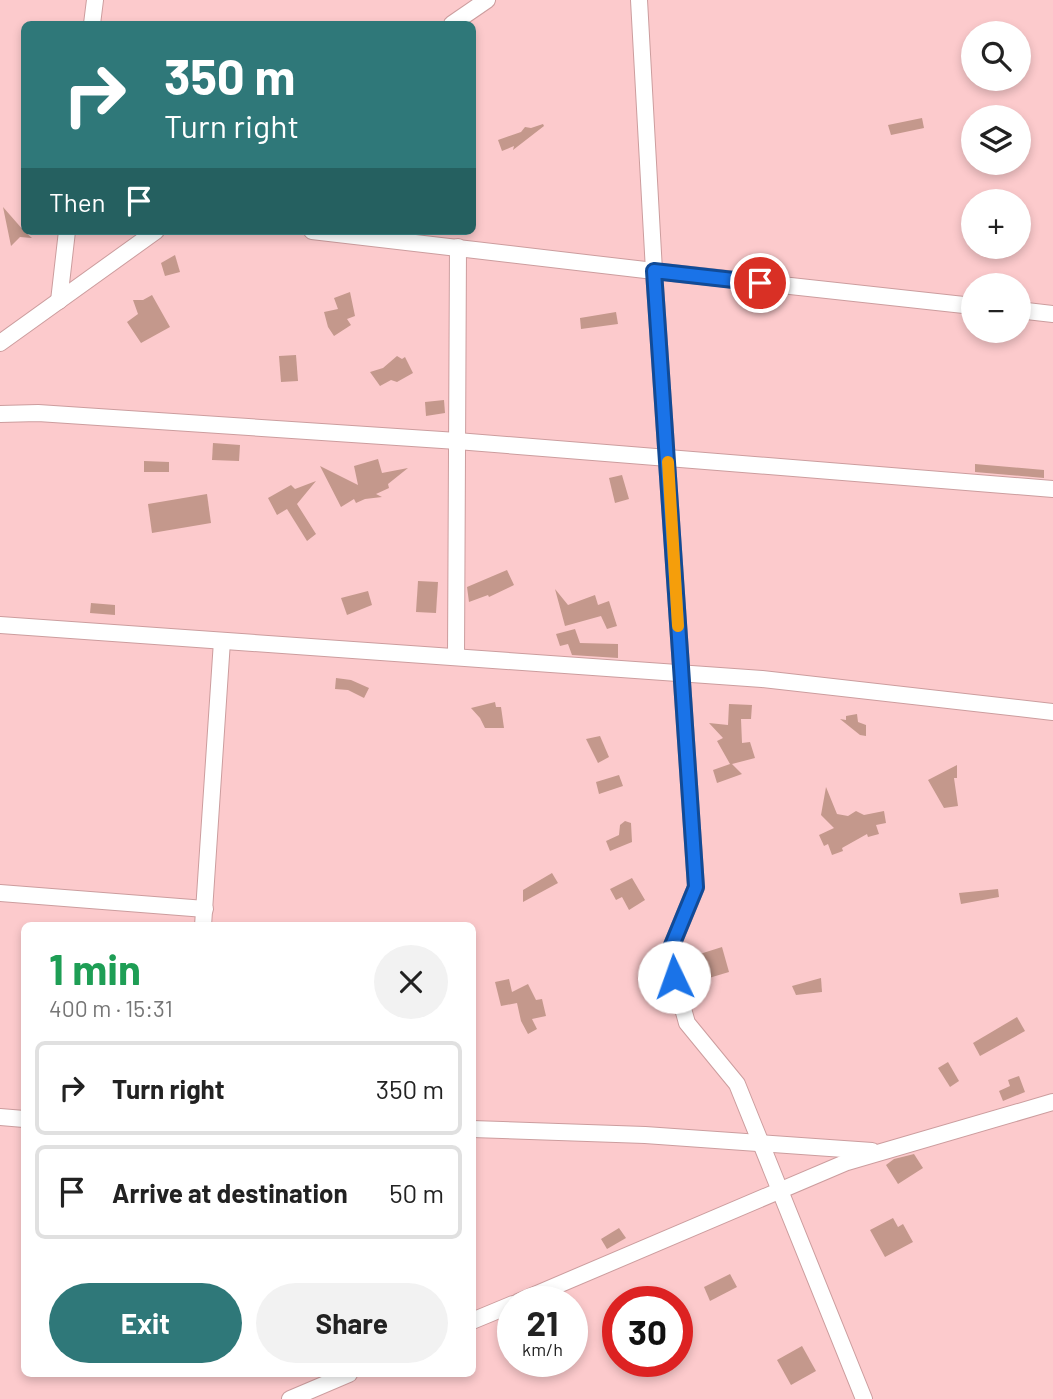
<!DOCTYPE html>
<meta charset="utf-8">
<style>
:root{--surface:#fff;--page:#f2f2f2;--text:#222;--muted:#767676;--line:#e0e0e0;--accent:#2f7879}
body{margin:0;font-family:Barlow,sans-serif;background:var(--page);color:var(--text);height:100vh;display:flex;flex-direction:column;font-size:26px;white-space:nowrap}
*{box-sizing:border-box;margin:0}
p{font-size:23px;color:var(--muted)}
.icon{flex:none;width:38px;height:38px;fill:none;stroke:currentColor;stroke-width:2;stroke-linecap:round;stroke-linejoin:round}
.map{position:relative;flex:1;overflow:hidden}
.panel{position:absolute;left:21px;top:922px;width:455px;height:455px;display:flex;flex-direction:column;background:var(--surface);border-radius:10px;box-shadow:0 4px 10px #0003}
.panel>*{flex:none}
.hud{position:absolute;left:21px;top:21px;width:455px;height:214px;border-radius:10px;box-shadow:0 4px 10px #0003;background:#2f7879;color:#fff;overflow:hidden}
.buttons{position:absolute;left:961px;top:21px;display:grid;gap:14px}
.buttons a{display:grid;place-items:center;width:70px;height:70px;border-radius:50%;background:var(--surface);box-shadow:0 4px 10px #0003;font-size:35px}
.speed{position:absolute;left:497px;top:1286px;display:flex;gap:14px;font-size:35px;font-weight:700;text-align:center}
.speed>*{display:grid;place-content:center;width:91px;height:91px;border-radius:50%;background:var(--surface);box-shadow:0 4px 10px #0003;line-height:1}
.speed small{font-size:18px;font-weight:400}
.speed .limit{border:10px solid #d22;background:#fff;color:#111}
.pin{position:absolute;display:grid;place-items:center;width:60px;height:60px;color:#fff;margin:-30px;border:4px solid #fff;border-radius:50%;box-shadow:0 2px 7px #0007}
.me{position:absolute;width:77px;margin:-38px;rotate:357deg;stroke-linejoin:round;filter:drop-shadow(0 0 5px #0008)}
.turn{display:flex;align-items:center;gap:24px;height:147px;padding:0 28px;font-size:32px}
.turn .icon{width:91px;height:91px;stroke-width:2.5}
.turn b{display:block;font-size:49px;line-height:60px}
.then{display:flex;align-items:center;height:66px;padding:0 28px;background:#0003;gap:14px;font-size:26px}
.round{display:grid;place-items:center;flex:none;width:74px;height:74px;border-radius:37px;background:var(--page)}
.head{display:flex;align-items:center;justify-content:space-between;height:119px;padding:0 28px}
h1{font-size:42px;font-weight:700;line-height:52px;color:#1e9e55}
.primary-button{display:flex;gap:14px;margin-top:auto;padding:14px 28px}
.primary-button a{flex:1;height:80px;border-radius:42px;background:var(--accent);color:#fff;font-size:28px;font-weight:700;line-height:80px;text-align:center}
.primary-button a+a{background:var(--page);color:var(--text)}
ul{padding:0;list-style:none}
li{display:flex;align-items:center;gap:21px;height:94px;margin:0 14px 10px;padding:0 14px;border:4px solid var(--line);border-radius:10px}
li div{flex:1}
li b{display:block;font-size:26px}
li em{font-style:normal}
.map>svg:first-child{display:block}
.building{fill:#c4988c}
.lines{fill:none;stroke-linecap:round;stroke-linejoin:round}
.minor-casing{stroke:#cc9d9e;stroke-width:18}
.minor{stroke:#fff;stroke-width:16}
.route-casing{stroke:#114b97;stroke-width:18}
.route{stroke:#1a73e8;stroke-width:12}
.slow{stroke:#f59e0b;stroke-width:12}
</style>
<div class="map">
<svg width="1053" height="1399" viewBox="0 0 1053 1399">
<rect width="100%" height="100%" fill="#fccacc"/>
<g class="building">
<polygon points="922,118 924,128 891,135 888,125"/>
<polygon points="543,124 544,126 513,150 514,146 502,151 498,140 521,132 525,127 531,128"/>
<polygon points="3,207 24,231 32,238 20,237 11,246"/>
<polygon points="175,255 180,272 165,276 161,263"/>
<polygon points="350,292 355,316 347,319 351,325 334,336 328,327 324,312 338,309 334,298"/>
<polygon points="152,295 170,327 141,343 127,322 138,314 133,300 143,300"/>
<polygon points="616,312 618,324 581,329 580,318"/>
<polygon points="296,355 298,381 281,382 279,356"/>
<polygon points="397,356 402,359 405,357 413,373 397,382 391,380 380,386 370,372 383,368"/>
<polygon points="444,400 445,413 426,416 425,402"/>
<polygon points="213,443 240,445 239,461 212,460"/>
<polygon points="378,459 382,473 408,468 388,484 389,488 376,494 382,497 365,499 356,503 354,499 341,507 320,466 358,485 354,466"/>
<polygon points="144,461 169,462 169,472 144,472"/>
<polygon points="975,464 1044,470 1044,478 975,472"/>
<polygon points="622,475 629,499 615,503 609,478"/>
<polygon points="316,481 297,504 316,534 307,541 287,509 277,515 268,498 291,485 295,489"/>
<polygon points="207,494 211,523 152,533 148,504"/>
<polygon points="507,570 514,585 489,597 488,595 469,602 467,587"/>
<polygon points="418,581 438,582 436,613 416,612"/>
<polygon points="555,589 568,605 595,595 598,605 609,601 617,626 607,629 601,616 565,626"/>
<polygon points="368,591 372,605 347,615 341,598"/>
<polygon points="91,603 115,605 115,615 90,613"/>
<polygon points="575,629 580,643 618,644 618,658 572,655 568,644 560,646 556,634"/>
<polygon points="336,678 351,680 369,688 364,698 348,690 335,689"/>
<polygon points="495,702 496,707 501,707 504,728 485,728 480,718 471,708"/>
<polygon points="729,704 752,705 751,719 741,719 742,743 750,742 755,758 732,764 742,774 717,783 713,770 730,764 717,741 723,738 709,723 728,725"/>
<polygon points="857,714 858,722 866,725 866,736 860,735 840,719 846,720 846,716"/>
<polygon points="600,736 609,757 598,763 586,739"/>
<polygon points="957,765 957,778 954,778 958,806 944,808 928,780"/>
<polygon points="619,775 623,786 599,794 596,782"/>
<polygon points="826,787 837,814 848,816 856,811 864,815 884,811 886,823 876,825 879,834 868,837 867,834 842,848 843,851 832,855 828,844 824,846 819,835 834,828 821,815"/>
<polygon points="625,821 631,823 632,842 610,851 606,841 619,835 620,825"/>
<polygon points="552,873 558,883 523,902 523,890"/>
<polygon points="632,878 645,900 629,910 622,897 616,900 610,889"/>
<polygon points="998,889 999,897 961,904 959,893"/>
<polygon points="722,947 729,972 692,983 684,959"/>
<polygon points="821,978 822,992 796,995 792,986"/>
<polygon points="509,979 512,992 528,984 536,1000 542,999 546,1016 532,1019 537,1029 528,1034 521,1021 517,1003 501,1006 495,982"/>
<polygon points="1017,1017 1025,1031 980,1056 973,1043"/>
<polygon points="948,1062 959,1081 950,1087 938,1068"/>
<polygon points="1019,1076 1025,1092 1003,1101 999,1091 1010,1086 1008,1080"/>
<polygon points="914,1154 923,1168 898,1184 886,1165 894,1159"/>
<polygon points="893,1218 898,1227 903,1224 913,1242 885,1257 870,1230"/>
<polygon points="619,1228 626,1238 607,1249 601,1239"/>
<polygon points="730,1274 737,1287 710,1301 704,1287"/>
<polygon points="802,1346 816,1371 791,1385 777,1360"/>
</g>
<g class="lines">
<defs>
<g id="minor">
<polyline points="639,0 654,271 696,887 668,955 687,1023 737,1084 864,1399"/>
<polyline points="92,24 95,0"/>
<polyline points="452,24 487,0"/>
<polyline points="312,231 654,271 973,306"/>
<polyline points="59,301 67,231"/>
<polyline points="1018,310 1053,314"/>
<polyline points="0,343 156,231"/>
<polyline points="0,414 38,413 457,441 1053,489"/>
<polyline points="0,625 762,679 1053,712"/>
<polyline points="456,657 458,247"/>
<polyline points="0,893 205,909"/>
<polyline points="203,926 222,641"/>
<polyline points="0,1117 24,1119"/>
<polyline points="472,1129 645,1135 872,1151"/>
<polyline points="518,1302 847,1162 1053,1102"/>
<polyline points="472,1321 513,1304"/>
<polyline points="290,1399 349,1374"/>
</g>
</defs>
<use href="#minor" class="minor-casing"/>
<use href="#minor" class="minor"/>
</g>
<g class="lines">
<defs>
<polyline id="route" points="674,977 668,955 696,887 654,271 760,283"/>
</defs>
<use href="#route" class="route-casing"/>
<use href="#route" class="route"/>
<polyline class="slow" points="668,462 678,626"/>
</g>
</svg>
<div class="buttons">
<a><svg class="icon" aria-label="search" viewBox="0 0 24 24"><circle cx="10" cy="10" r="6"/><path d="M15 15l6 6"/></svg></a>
<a><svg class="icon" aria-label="layers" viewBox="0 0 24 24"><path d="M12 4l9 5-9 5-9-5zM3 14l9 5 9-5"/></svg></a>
<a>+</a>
<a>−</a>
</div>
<div class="speed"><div>21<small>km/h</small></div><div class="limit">30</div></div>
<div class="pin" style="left:760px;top:283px;background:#d93025"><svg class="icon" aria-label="arrive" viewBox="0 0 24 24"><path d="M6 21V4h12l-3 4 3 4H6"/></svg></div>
<svg class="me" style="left:674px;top:977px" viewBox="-20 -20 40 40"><circle r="19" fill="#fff"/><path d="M0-13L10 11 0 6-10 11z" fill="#1a73e8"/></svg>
<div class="hud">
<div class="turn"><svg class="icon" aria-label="right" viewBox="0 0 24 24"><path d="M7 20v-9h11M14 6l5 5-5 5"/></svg><div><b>350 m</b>Turn right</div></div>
<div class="then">Then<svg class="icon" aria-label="arrive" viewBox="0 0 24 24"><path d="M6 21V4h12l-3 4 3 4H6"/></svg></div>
</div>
<section class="panel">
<div class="head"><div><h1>1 min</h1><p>400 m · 15:31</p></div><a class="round"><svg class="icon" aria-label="close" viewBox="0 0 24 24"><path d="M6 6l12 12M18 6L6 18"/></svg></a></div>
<ul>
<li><svg class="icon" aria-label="right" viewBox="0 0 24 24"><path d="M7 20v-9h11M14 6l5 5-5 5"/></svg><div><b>Turn right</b></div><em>350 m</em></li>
<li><svg class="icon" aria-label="arrive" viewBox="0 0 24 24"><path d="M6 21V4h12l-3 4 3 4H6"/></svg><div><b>Arrive at destination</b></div><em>50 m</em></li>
</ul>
<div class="primary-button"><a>Exit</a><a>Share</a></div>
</section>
</div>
